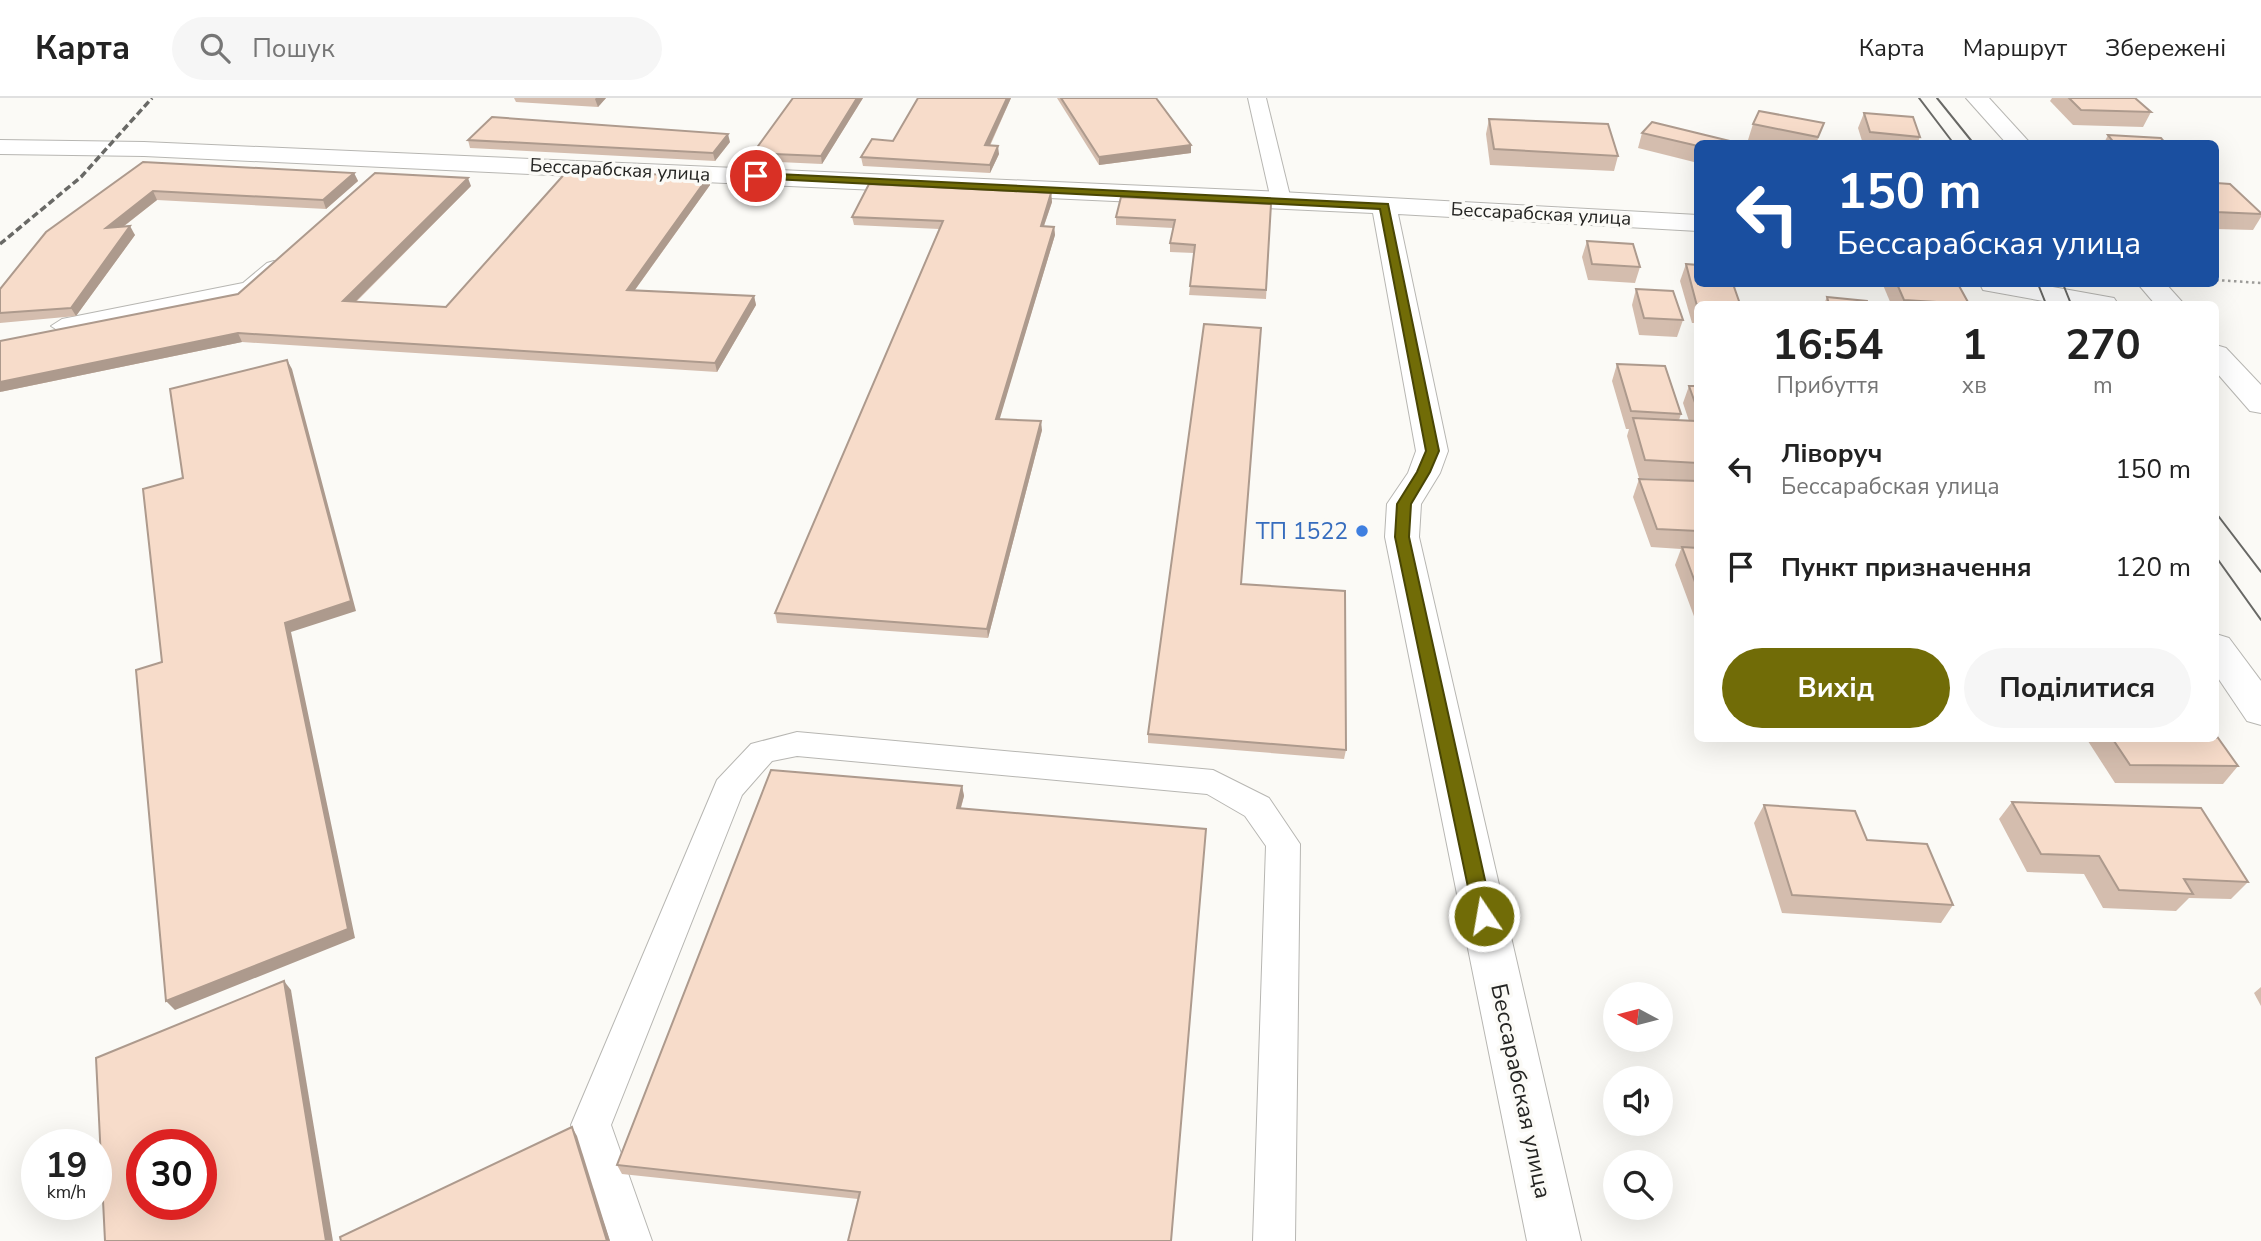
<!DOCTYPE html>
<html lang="uk">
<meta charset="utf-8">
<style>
:root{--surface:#fff;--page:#f6f6f6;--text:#222;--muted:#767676;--line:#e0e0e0;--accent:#716c07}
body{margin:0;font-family:"Nunito Sans",sans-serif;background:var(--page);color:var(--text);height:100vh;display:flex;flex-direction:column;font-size:26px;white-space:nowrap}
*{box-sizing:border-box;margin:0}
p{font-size:23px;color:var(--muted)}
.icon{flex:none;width:38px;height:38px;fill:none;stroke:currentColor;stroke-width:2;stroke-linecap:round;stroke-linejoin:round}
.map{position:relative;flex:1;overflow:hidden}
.sheet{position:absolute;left:1694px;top:203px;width:525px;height:441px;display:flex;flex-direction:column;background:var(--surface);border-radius:10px;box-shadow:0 7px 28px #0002}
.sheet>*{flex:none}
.banner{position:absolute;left:1694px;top:42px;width:525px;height:147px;border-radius:10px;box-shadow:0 7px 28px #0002;background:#1a4fa0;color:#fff;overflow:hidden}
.needle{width:46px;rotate:277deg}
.controls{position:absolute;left:1603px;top:884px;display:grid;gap:14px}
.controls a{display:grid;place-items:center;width:70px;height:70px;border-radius:50%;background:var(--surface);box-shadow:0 7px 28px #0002;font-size:35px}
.speed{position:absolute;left:21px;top:1031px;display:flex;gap:14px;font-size:35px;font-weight:700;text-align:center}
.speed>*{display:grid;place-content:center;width:91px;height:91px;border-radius:50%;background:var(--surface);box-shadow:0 7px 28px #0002;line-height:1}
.speed small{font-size:18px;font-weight:400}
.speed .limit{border:10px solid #d22;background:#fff;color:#111}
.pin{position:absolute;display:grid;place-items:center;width:60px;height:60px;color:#fff;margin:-30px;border:4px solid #fff;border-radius:50%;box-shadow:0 2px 7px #0007}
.me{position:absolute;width:77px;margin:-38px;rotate:348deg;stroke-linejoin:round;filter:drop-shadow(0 0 5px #0008)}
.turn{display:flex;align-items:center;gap:24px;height:147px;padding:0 28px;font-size:32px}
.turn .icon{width:91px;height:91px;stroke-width:2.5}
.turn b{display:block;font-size:49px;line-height:60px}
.eta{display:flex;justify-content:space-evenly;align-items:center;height:119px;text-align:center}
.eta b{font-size:42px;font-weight:700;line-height:49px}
.primary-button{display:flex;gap:14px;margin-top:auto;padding:14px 28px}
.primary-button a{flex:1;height:80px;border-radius:42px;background:var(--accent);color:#fff;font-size:28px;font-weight:700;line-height:80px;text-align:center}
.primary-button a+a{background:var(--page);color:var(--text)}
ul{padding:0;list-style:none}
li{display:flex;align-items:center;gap:21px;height:98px;padding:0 28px}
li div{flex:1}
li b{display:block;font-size:26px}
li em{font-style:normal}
header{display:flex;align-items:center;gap:42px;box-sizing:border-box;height:98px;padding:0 35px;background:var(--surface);border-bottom:2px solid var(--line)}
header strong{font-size:33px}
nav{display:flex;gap:38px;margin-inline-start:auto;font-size:24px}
.search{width:490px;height:63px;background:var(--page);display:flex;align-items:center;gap:18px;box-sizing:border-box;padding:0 24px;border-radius:38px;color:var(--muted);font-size:26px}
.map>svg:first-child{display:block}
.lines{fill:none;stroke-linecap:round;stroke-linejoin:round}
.lane-casing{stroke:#b7b6b2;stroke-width:2}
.street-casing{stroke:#b7b6b2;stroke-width:2}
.secondary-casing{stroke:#b7b6b2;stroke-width:2}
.path{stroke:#9d9c99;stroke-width:2.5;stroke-dasharray:2.5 3.5;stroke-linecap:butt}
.lane{fill:#fff;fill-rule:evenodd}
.street{fill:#fff;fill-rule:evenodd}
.secondary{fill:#fff;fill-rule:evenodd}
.tram{stroke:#696966;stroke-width:2}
.rail{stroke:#696966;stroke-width:3.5;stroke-dasharray:7 3.5;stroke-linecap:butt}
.wall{fill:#d4bdae}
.shaded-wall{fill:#ad9a8d}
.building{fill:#f7dcca;stroke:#ad9a8d;stroke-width:2;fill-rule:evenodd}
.route{fill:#716c07;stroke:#494605;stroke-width:2}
.shop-dot{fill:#3f7fe0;stroke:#fbfaf6;stroke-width:2.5}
.labels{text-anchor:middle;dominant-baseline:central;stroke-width:7;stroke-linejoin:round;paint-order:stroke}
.far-street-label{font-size:19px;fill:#242422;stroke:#fbfaf6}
.shop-label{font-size:23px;fill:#366cbe;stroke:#fbfaf6;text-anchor:end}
.street-label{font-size:23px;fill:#242422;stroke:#fbfaf6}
</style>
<header>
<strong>Карта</strong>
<div class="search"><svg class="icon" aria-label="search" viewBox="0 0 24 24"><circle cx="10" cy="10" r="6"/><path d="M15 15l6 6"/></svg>Пошук</div>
<nav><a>Карта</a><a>Маршрут</a><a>Збережені</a></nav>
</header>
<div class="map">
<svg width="2261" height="1143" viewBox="0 0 2261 1143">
<rect width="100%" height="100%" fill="#fbfaf6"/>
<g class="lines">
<defs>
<g id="lane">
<polygon points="1248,0 1266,0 1291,102 1288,106 1274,106 1271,102"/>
<polygon points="274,163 284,169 258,195 62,235 51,228 62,221 243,185 267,165"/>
<polygon points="797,634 1213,672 1269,700 1300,746 1295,1143 1253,1143 1266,748 1245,718 1207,696 797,658 772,663 742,697 611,1027 652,1143 610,1143 571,1027 717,682 751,646"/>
</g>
<g id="street">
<polygon points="0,42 144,44 1281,94 1698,117 1698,133 1398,116 1448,353 1440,375 1421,406 1419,439 1581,1143 1527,1143 1385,439 1387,406 1408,375 1416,353 1373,115 144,58 0,56"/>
<polygon points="1980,186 2036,186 2114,200 2118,206 2060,206 1983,192"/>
<polygon points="2216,536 2229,540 2261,583 2261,627 2247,623 2216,577"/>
</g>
<g id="secondary">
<polygon points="1966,0 1989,0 2031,46 2007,46"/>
<polygon points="2138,186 2166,186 2184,206 2155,206"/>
<polygon points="2216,247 2226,250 2261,287 2261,315 2250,313 2216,274"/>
</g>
</defs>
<use href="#lane" class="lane-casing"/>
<use href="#street" class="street-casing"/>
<use href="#secondary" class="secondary-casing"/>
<polyline class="path" points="2216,182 2261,185"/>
<use href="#lane" class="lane"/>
<use href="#street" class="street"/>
<use href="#secondary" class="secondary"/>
<g class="tram">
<polyline points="1919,0 1954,46"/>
<polyline points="1937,0 1974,46"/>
<polyline points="2038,186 2046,206"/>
<polyline points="2063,186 2071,206"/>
<polyline points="2216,415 2261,474"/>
<polyline points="2216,459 2261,522"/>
</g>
<polyline class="rail" points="0,146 81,79 152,0"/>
</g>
<g class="wall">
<polygon points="514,0 606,0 598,9 516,4"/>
<polygon points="793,0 863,0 822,66 755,63 753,55"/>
<polygon points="918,0 1011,0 990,48 999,56 990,75 863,68 861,59 893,43"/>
<polygon points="1057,0 1156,0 1191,55 1099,67"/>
<polygon points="2052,0 2135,0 2151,14 2143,29 2073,27 2050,3"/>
<polygon points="1864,15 1920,39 1917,46 1863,46 1858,30"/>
<polygon points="1489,21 1618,58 1614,73 1490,67 1486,36"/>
<polygon points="1824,25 1816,46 1768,46 1748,42 1753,26"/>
<polygon points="1642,35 1698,46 1698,65 1638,50"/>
<polygon points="2108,37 2166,46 2104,46 2104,45"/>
<polygon points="468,42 730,44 715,63 470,50"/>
<polygon points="143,64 354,75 358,83 326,111 157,102 123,129 135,137 76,218 0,225 0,191"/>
<polygon points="708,79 710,87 635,192 754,198 756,207 717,274 242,244 0,294 238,196 471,88 356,204 446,209"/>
<polygon points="2216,85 2261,115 2261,119 2253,132 2216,131"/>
<polygon points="1051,95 1052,104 1044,128 1054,129 1055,137 999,321 1042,332 988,540 777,525 775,515 939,131 854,127 852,119"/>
<polygon points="1271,106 1266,201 1189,197 1194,155 1170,154 1170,145 1173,130 1116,127 1116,119"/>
<polygon points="1587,143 1640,169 1635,185 1588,182 1582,159"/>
<polygon points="1686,166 1698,206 1698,225 1692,225 1680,183"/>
<polygon points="1883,186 1958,186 1969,206 1891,206 1883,187"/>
<polygon points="1636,191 1683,222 1677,239 1639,237 1632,207"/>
<polygon points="1827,199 1868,206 1824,206"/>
<polygon points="1617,266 1681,316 1679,322 1689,323 1683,305 1689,288 1698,288 1698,522 1695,521 1675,467 1681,451 1651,449 1633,399 1639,381 1685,382 1639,380 1627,338 1629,331 1626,331 1612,283"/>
<polygon points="1241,486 1346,652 1344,661 1148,645 1148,636"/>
<polygon points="2086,640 2216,640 2238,668 2223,686 2115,685"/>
<polygon points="962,688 964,698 961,710 858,1101 622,1076 617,1067"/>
<polygon points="2012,704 2248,784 2231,801 2189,800 2176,813 2103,810 2084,776 2027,774 1999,721"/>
<polygon points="1764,707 1867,742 1953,807 1941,825 1782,815 1754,725"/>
<polygon points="2261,889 2261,908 2254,895"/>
</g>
<g class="shaded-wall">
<polygon points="596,0 606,0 598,9 595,1"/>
<polygon points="857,0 863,0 822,66 821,58"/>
<polygon points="1007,0 1011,0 986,55 985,47"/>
<polygon points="728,36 730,44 715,63 713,55"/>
<polygon points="1191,47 1191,55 1099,67 1099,59"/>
<polygon points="998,48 999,56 990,75 990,67"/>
<polygon points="354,75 358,83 326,111 323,102"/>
<polygon points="708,79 710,87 629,200 627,192"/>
<polygon points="468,80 471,88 347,212 343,203"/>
<polygon points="153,93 157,102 111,138 106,130"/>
<polygon points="1051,95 1052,104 1041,136 1041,128"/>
<polygon points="130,128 135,137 76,218 71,210"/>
<polygon points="1054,129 1055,137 997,330 996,321"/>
<polygon points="754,198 756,207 717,274 715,265"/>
<polygon points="238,235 242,244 0,294 0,284"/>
<polygon points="287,262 292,271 356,513 291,534 355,840 175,912 166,903"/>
<polygon points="1041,323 1042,332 988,540 987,531"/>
<polygon points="962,688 964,698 958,719 957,710"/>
<polygon points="284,883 291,892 333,1143 326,1143"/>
<polygon points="572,1029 577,1038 610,1143 607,1143"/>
</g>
<g class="building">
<polygon points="793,0 857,0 821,58 753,55"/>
<polygon points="918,0 1007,0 985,47 998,48 990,67 861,59 872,41 893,43"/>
<polygon points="1061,0 1156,0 1191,47 1099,59"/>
<polygon points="2069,0 2135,0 2151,14 2081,12"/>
<polygon points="1759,13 1824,25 1818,39 1753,26"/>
<polygon points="1864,15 1913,19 1920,39 1870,34"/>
<polygon points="492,19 728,36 713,55 468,42"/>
<polygon points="1489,21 1608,26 1618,58 1494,51"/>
<polygon points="1652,24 1738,45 1698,46 1698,48 1642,35"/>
<polygon points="2108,37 2161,40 2166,46 2115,46"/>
<polygon points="143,64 354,75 323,102 153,93 106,130 130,128 71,210 0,215 0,191 46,134"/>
<polygon points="568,72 708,79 627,192 754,198 715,265 238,235 0,284 0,243 238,196 375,75 468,80 343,203 446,209"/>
<polygon points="2216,85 2230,86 2261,115 2261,116 2216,114"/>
<polygon points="869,86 1051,95 1041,128 1054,129 996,321 1041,323 987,531 775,515 943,123 852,119"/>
<polygon points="1121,99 1271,106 1266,192 1190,188 1195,147 1170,145 1175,122 1116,119"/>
<polygon points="1587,143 1633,146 1640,169 1592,166"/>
<polygon points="1686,166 1698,167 1698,186 1733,186 1740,206 1698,206 1697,208"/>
<polygon points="1897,186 1958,186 1969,206 1904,202"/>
<polygon points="1636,191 1673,193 1683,222 1644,220"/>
<polygon points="1827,199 1867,203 1868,206 1829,206"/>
<polygon points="1204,226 1261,230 1241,486 1345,493 1346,652 1148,636"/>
<polygon points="287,262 351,503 285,525 348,831 166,903 136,572 162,564 143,391 183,380 170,291"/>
<polygon points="1617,266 1665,268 1681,316 1631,313"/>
<polygon points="1689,288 1698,288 1698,313"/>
<polygon points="1633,320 1696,323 1698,327 1698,365 1645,362"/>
<polygon points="1639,381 1698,383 1698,433 1657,431"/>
<polygon points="1682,449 1698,450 1698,492"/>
<polygon points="2216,637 2238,668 2130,667 2112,640 2216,640"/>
<polygon points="771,672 962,688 957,710 1206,731 1171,1143 848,1143 860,1094 617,1067"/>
<polygon points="2012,704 2201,710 2248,784 2184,781 2193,796 2119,792 2099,758 2041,756"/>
<polygon points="1764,707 1855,713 1867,742 1927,746 1953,807 1792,797"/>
<path d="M284,883L326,1143H105L96,960ZM142,1046H201V1106H142Z"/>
<polygon points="572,1029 607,1143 341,1143 340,1139"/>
</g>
<polygon class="route" points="756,75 1388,106 1439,353 1430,374 1411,406 1409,439 1493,818 1490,824 1477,824 1474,818 1395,439 1397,406 1417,374 1426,353 1380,111 752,80"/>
<circle class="shop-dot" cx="1362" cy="433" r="7"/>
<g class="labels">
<g class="far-street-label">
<text transform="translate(620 72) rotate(3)">Бессарабская улица</text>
<text transform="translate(1541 116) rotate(3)">Бессарабская улица</text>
</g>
<g class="shop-label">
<text x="1348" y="433">ТП 1522</text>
</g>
<g class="street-label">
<text transform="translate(1521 993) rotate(78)">Бессарабская улица</text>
</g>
</g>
</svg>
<div class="controls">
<a><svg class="needle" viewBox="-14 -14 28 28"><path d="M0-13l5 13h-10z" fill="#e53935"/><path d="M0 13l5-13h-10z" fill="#767676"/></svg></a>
<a><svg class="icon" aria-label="sound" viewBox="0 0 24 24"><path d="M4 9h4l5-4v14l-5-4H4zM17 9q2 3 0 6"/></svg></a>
<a><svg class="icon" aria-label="search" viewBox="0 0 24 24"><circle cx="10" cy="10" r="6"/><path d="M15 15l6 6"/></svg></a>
</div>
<div class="speed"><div>19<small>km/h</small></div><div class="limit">30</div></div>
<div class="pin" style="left:756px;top:78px;background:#d93025"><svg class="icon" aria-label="arrive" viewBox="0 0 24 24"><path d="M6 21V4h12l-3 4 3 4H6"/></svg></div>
<svg class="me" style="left:1484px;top:818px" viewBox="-20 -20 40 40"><circle r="17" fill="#716c07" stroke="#fff" stroke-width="3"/><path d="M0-11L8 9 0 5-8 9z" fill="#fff"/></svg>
<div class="banner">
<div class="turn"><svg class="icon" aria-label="left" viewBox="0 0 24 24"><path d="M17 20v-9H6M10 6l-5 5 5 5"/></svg><div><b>150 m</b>Бессарабская улица</div></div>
</div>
<section class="sheet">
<div class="eta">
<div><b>16:54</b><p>Прибуття</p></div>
<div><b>1</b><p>хв</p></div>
<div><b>270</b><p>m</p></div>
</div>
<ul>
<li><svg class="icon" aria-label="left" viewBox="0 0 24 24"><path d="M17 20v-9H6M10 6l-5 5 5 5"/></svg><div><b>Ліворуч</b><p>Бессарабская улица</p></div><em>150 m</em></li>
<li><svg class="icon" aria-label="arrive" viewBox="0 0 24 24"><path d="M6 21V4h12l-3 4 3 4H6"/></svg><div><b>Пункт призначення</b></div><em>120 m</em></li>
</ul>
<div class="primary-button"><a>Вихід</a><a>Поділитися</a></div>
</section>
</div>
